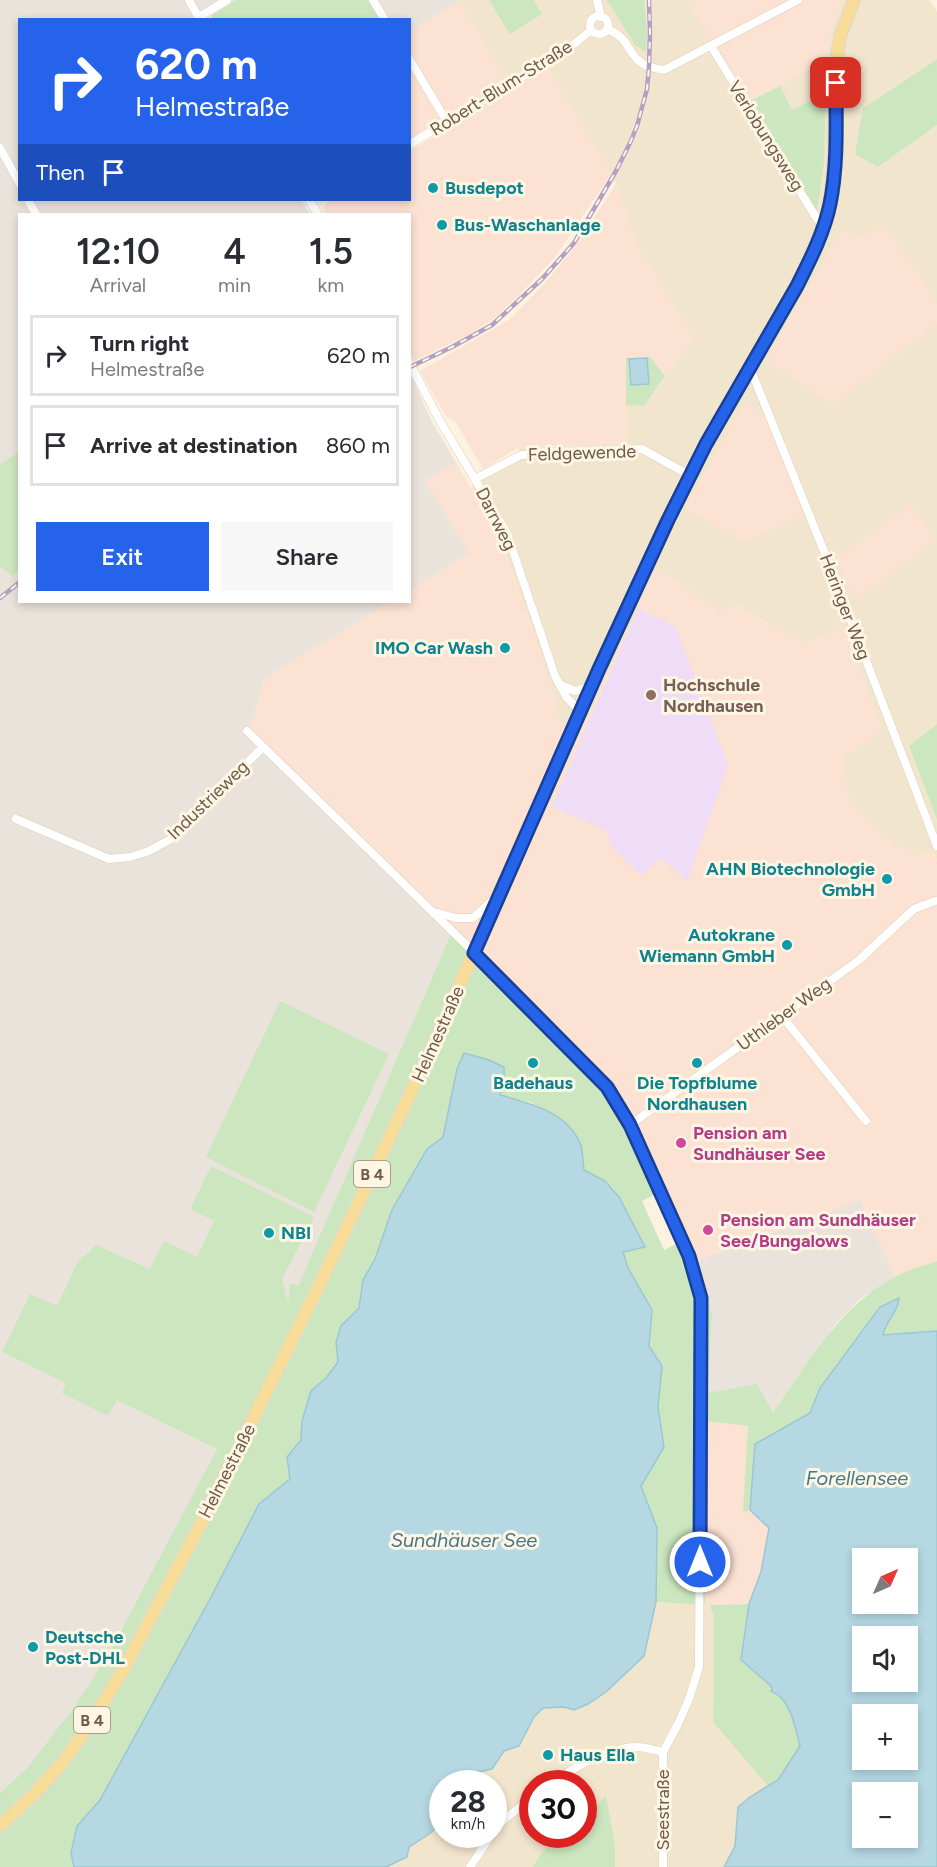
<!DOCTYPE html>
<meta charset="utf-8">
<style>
:root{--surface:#fff;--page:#f7f7f7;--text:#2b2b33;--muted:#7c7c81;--line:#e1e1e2;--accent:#2563eb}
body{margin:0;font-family:Figtree,sans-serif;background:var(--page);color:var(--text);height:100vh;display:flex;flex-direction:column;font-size:22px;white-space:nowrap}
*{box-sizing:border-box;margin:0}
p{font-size:20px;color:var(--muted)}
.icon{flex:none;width:33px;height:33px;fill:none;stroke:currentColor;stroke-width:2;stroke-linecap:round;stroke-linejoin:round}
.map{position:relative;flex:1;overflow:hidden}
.panel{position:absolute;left:18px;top:213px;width:393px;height:390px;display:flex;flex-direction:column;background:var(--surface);border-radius:0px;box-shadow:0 3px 9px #0003}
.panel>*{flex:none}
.banner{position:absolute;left:18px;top:18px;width:393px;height:183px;border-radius:0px;box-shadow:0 3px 9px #0003;background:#2563eb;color:#fff;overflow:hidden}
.needle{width:39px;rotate:45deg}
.fabs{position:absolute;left:852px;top:1548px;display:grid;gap:12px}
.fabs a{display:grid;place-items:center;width:66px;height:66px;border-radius:0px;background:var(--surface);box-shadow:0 3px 9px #0003;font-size:30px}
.speed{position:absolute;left:429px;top:1770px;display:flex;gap:12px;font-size:30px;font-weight:700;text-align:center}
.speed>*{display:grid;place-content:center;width:78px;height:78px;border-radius:50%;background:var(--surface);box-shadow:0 3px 9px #0003;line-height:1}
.speed small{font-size:15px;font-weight:400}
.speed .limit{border:9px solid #d22;background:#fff;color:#111}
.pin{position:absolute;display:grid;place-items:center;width:51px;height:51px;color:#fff;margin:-26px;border-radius:12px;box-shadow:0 3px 9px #0006}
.me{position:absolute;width:66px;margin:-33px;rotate:0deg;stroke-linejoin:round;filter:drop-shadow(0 0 4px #0008)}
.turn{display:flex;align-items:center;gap:21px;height:126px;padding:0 18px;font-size:27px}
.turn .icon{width:78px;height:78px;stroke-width:2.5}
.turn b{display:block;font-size:42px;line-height:51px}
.then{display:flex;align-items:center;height:57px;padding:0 18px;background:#0003;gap:12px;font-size:22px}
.eta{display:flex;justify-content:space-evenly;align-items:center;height:102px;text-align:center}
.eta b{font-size:36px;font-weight:600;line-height:42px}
.button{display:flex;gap:12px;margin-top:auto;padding:12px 18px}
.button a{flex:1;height:69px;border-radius:0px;background:var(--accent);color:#fff;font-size:24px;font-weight:600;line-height:69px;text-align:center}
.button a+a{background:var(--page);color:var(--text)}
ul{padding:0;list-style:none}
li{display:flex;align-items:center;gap:18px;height:81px;margin:0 12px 9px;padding:0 6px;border:3px solid var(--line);border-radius:0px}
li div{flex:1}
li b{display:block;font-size:22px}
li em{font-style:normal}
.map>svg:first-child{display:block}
.residential{fill:#f2e5ce;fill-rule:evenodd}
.commercial{fill:#fbe2d3}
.industrial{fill:#e9e3db}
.education{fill:#efdcf7}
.green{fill:#cce7bf;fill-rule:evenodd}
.water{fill:#b5d8e3;stroke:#9bc7d4;stroke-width:1.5;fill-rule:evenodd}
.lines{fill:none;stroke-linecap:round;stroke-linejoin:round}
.minor-casing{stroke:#decfbc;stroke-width:9}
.primary-casing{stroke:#ddd7d3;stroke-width:14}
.minor{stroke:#fff;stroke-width:8}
.primary{stroke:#f8dd98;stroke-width:12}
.rail-casing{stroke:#b59fc2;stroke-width:4.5}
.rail{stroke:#fef6e4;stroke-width:2;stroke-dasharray:7;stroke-linecap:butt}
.route-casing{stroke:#184099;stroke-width:15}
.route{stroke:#2563eb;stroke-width:10}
.culture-dot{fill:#0f9aa8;stroke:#fef6e4;stroke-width:2}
.education-dot{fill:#8d6e63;stroke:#fef6e4;stroke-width:2}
.hotel-dot{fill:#d1479c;stroke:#fef6e4;stroke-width:2}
.labels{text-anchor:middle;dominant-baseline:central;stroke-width:6;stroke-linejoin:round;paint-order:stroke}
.shield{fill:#fef6e4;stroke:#9b8977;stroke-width:1.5}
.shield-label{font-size:16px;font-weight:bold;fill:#705a48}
.street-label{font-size:18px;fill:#705a48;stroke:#fef6e4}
.culture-label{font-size:18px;font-weight:bold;fill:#0d838f;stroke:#fef6e4;text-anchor:start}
.education-label{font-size:18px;font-weight:bold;fill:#785e54;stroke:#fef6e4;text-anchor:start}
.hotel-label{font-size:18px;font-weight:bold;fill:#b23c85;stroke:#fef6e4;text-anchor:start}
.water-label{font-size:20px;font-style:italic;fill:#46788a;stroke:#fef6e4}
</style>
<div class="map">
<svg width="937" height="1867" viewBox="0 0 937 1867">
<rect width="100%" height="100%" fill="#fbf2df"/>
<g class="residential">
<polygon points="458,0 929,0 937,12 937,59 863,108 878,167 937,125 937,724 909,746 937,820 937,860 933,851 918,856 881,837 847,795 842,759 803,644 736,605 719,612 657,568 581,732 560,721 535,637 504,549 498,535 471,487 520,457 518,448 627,443 626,405 644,406 693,338 633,239 616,184 611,174 543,60 506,81"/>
<path d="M656,1602L710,1605L711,1610L714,1615L713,1721L768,1786L738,1807L735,1846L724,1867H385L407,1857L409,1847L434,1831L440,1826L442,1818V1834H494V1784L447,1783L468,1774L493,1769L504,1751L519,1746L534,1717L543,1708L588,1704L606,1692L643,1656ZM532,1784H584V1834H532Z"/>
</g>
<g class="commercial">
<polygon points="699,0 786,0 711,40 691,4"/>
<polygon points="805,0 840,0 841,5 831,34 826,61 750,101 719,49"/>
<polygon points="459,1 506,81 543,59 611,174 555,257 518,296 492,320 470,334 414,361 410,354 410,214 327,214 323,208 329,200 410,200 410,151 445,129 439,121 410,139 410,31"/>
<polygon points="616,184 633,239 693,338 665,376 650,357 626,358 627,443 518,448 483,469 455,421 446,416 420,371 509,320 545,283 576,246"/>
<polygon points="884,226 917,270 937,305 937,324 833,404 766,361 840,232 862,235"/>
<polygon points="746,401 766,418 804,516 743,541 684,508"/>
<polygon points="456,462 498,535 504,549 535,637 560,721 581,732 657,568 719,612 735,605 803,644 843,626 883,731 842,759 847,795 881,837 918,856 933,851 937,860 937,1261 895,1276 860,1200 696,1261 641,1137 614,1089 250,727 265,678 390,602 410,602 410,590 469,553 425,481"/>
<polygon points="911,504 937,539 854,601 837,558"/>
<polygon points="707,1420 748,1426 744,1511 750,1510 769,1527 761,1572 749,1604 705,1605"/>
</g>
<g class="industrial">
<polygon points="0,0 236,0 203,19 20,20 20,200 301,200 310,214 20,214 20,602 390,602 265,678 250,727 454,927 298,1287 290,1283 288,1306 210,1464 109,1653 74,1707 27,1768 0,1793"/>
<polygon points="368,0 458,0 459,1 410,31 410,20 380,19"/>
<polygon points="410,374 433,424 456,462 425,481 469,553 410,590"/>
<polygon points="860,1200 895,1276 860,1299 835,1325 773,1413 708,1393 712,1315 696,1261"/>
</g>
<polygon class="education" points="638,609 675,626 728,765 687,881 661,858 641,875 613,848 606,830 552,807"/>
<g class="green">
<polygon points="236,0 368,0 380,19 211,19 212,15"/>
<polygon points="489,0 533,0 542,14 510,34"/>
<polygon points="607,0 644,0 647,33 646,52 635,45"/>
<polygon points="937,59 937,125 878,167 855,154 863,108"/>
<polygon points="780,86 792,110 826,93 824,164 817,211 750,101"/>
<polygon points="650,357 665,376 644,406 626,405 626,358"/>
<polygon points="19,452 19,571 12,576 0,566 0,464"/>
<polygon points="937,724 937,820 909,746"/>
<path d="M454,927L589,1059L614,1089L641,1137L696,1261L712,1315L708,1393L757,1384L773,1413C808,1363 839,1307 894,1277C907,1270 923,1266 937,1261V1331L883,1335L886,1322L897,1310L820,1388L810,1413L755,1444L750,1510L743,1512L748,1426L707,1421L705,1605L656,1602L657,1528L640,1486L664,1447L658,1407L662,1366L649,1346L652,1310L628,1268L623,1251L644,1247L619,1197L605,1181L584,1170L581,1146L532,1103L500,1095L504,1081V1067L489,1060L464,1053L457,1069L443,1137L427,1150L392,1210L375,1259L363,1280L359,1308L341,1326L336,1342L338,1362L326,1378L311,1391L302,1421L301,1440L287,1457L290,1479L259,1504L211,1597L100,1800L77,1826L71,1853L74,1867H0V1793L27,1768L74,1707L109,1653L217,1449L117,1400L108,1416L62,1393L66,1383L2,1352L30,1294L57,1306L77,1263L96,1245L150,1269L164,1241L197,1257L214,1221L190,1209L211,1166L314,1217L282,1279L288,1303L290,1283L298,1286ZM654,1195L676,1244L664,1250L642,1201Z"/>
<polygon points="280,1001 389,1054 314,1212 206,1157"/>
<path d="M749,1604L741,1660L769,1684L772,1688L768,1689H771V1692C791,1699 795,1727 800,1746L778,1780L768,1786L713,1722L714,1615L711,1610L710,1605Z"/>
<polygon points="606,1796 615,1846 615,1867 533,1867 541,1853 564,1835 584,1834 584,1819"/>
</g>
<g class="water">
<polygon points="647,358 649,384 631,385 629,359"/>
<path d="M464,1053L489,1060L504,1067V1081L500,1095C530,1103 570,1113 581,1146C583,1153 583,1162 584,1170L605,1181L619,1197L645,1247L623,1252L628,1268L652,1310L649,1346L662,1366L658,1407L664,1447L641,1486L657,1528L656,1602L644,1656L606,1692L588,1704L574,1710L564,1707L543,1708L534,1717L519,1746L504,1751L492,1769L468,1774L447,1783L442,1784C442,1827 447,1823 409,1847L407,1857L386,1867H74L71,1853L77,1826L100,1800L211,1597L259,1504L290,1479L287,1457L301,1440L302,1421L311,1391L326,1378L338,1362L336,1342L341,1326L359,1308L363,1280L375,1259L392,1210L427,1149L443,1137L457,1069Z"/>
<path d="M899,1298C897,1315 887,1318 883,1335L937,1331V1867H724L735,1846L738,1807L750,1797L778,1780L800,1746C795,1727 791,1699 771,1691L772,1688L769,1684L741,1660L749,1604L761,1572L769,1528L750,1510L755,1444L810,1413L820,1388L880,1307ZM862,1558H908V1604H862ZM862,1636H908V1682H862ZM862,1714H908V1760H862ZM862,1792H908V1838H862Z"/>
</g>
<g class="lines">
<defs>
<g id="minor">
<polyline points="189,0 200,20"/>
<polyline points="373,0 385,20"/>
<polyline points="597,0 601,17"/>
<circle cx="599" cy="25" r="9"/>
<polyline points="199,17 227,0"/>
<path d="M607,29C630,39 623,45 637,59C644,67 655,68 664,70L798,0"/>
<polyline points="711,46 817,219 824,224"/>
<polyline points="410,60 447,122"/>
<polyline points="410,144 567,50 591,30"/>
<polyline points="0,148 20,184"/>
<polyline points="28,200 36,214"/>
<polyline points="309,200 318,214"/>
<polyline points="410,364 440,421 507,533 555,676 567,698 581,712"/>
<polyline points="750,368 832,571 937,846"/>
<polyline points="475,479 521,455 642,449 689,475"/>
<polyline points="561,685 575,691 591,686"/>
<polyline points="247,731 529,1006 607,1087 630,1125 689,1256 701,1298 701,1330 699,1667 689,1699 678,1724 663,1752 663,1867"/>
<polyline points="16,819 109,859 130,857 149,851 171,839 263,747"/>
<polyline points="434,912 456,918 473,918 495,898"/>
<polyline points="782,1016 866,1121"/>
<polyline points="630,1125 859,960 914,909 935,901"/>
<path d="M551,1784C573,1768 600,1753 626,1748C638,1745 651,1749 663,1752"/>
<polyline points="494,1833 499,1824 532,1797"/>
<polyline points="470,1867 492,1834"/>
</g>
<polyline id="primary" points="0,1826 34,1794 63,1762 90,1724 122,1672 197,1531 315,1294 429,1054 599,669 668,520 706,444 797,286 812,256 830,204 834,159 835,70 840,36 854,0"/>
</defs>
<use href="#minor" class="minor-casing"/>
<use href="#primary" class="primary-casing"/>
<use href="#minor" class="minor"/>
<use href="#primary" class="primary"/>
<defs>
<g id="rail">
<polyline points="410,367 452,347 492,325 542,279 574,243 616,171 630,143 637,126 647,89 649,67 650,33 649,0"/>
<polyline points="0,598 20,582"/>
</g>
</defs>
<use href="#rail" class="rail-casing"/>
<use href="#rail" class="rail"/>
</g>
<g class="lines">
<defs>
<path id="route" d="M700,1562L701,1298L689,1256L630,1125L607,1087L474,953L599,669L668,520L706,444L797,286C810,260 824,233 830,204C838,165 836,123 836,83"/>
</defs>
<use href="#route" class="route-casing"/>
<use href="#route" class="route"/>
</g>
<g class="culture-dot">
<circle cx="433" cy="188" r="6"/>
<circle cx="442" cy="225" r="6"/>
<circle cx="505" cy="648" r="6"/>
<circle cx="887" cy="879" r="6"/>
<circle cx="787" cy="945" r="6"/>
<circle cx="533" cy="1063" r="6"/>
<circle cx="697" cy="1063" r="6"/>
<circle cx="269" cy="1233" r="6"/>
<circle cx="33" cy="1647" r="6"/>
<circle cx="548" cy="1755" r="6"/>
</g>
<circle class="education-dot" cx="651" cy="695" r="6"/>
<g class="hotel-dot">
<circle cx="681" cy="1143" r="6"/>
<circle cx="708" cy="1230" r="6"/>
</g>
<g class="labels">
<g class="shield">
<rect x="354" y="1161" width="36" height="26" rx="4.5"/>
<rect x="74" y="1707" width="36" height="26" rx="4.5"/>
</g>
<g class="shield-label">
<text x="372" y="1174">B 4</text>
<text x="92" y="1720">B 4</text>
</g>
<g class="street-label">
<text transform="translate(501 88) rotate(-32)">Robert-Blum-Straße</text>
<text transform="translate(766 136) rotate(58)">Verlobungsweg</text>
<text transform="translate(582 453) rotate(-2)">Feldgewende</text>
<text transform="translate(496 519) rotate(63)">Darrweg</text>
<text transform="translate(845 607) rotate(69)">Heringer Weg</text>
<text transform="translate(208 800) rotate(-44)">Industrieweg</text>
<text transform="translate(784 1014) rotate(-36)">Uthleber Weg</text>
<text transform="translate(438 1034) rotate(-66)">Helmestraße</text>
<text transform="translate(227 1471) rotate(-63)">Helmestraße</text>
<text transform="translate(663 1810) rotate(-90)">Seestraße</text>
</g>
<g class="culture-label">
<text x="445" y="188">Busdepot</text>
<text x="454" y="225">Bus-Waschanlage</text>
<text x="493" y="648" text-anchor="end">IMO Car Wash</text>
<text x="875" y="869" text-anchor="end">AHN Biotechnologie<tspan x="875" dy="21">GmbH</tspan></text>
<text x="775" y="935" text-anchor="end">Autokrane<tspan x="775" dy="21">Wiemann GmbH</tspan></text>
<text x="533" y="1083" text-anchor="middle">Badehaus</text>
<text x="697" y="1083" text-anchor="middle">Die Topfblume<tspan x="697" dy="21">Nordhausen</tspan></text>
<text x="281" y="1233">NBI</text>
<text x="45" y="1637">Deutsche<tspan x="45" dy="21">Post-DHL</tspan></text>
<text x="560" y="1755">Haus Ella</text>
</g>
<g class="education-label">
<text x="663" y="685">Hochschule<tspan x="663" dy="21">Nordhausen</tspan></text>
</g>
<g class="hotel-label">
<text x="693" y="1133">Pension am<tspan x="693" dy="21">Sundhäuser See</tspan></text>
<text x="720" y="1220">Pension am Sundhäuser<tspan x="720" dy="21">See/Bungalows</tspan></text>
</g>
<g class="water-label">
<text x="857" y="1478">Forellensee</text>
<text x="464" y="1540">Sundhäuser See</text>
</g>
</g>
</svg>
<div class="fabs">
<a><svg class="needle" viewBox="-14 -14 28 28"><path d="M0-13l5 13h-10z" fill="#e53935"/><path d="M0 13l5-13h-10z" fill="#7c7c81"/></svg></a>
<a><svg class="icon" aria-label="sound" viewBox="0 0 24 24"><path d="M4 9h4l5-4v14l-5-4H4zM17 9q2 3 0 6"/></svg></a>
<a>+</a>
<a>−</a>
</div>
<div class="speed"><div>28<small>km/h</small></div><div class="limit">30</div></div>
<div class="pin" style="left:836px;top:83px;background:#d93025"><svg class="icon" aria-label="arrive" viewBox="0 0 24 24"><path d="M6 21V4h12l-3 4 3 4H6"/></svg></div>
<svg class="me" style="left:700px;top:1562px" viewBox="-20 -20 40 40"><circle r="17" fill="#2563eb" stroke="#fff" stroke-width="3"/><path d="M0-11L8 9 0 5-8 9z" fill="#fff"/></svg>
<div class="banner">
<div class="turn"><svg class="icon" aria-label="right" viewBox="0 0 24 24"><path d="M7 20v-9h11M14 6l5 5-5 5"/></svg><div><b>620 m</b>Helmestraße</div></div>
<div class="then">Then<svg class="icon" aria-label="arrive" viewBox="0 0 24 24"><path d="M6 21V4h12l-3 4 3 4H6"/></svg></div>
</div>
<section class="panel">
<div class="eta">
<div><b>12:10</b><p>Arrival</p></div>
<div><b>4</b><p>min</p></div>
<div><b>1.5</b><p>km</p></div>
</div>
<ul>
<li><svg class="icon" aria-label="right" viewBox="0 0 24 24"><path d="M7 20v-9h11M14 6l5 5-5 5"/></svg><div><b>Turn right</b><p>Helmestraße</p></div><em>620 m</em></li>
<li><svg class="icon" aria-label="arrive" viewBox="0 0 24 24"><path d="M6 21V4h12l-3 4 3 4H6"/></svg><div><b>Arrive at destination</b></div><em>860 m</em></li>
</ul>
<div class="button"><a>Exit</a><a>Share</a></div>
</section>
</div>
